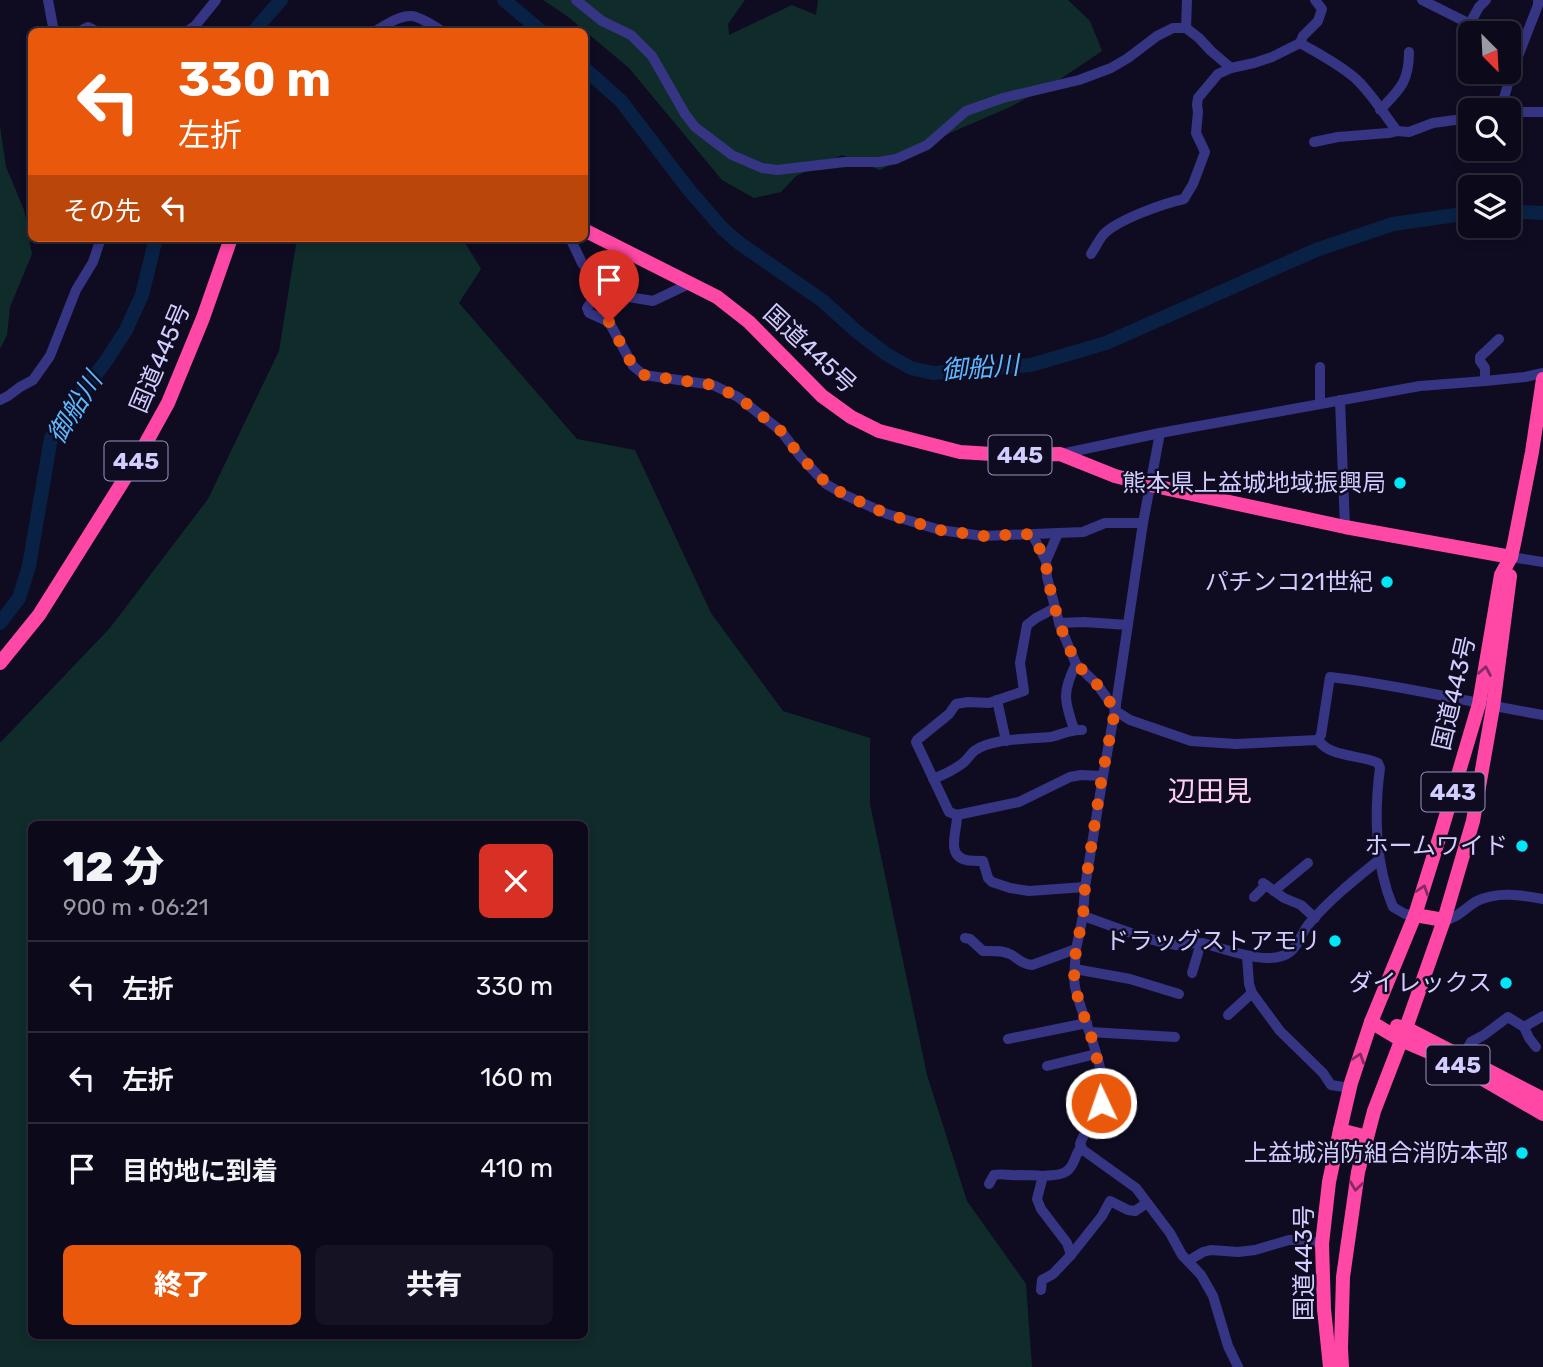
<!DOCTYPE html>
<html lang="ja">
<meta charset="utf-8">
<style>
:root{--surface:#0b091a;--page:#141223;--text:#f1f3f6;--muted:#9a9aa2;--line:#2b2a39;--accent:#ea580c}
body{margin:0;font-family:Rubik,"Noto Sans JP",sans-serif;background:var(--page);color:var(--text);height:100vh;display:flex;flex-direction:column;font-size:26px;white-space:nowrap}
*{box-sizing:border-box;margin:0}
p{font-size:23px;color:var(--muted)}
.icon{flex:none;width:38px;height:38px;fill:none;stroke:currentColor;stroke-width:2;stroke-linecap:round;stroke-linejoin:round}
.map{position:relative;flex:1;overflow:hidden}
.side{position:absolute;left:28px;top:821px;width:560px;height:518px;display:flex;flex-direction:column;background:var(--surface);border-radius:10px;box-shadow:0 4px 10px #0003,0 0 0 2px var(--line)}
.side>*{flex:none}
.banner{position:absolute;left:28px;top:28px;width:560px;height:214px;border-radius:10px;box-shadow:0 4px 10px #0003,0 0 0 2px var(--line);background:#ea580c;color:#fff;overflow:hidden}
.needle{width:46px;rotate:156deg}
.controls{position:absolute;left:1458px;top:21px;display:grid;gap:14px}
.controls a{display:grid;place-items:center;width:63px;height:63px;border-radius:10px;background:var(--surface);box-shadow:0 4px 10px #0003,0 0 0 2px var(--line);font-size:35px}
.pin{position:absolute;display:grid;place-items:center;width:60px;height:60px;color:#fff;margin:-72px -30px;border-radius:50% 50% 50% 0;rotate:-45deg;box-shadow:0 0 7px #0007}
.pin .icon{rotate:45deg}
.me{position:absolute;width:77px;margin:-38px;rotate:357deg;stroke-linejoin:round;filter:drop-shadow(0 0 5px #0008)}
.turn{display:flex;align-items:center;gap:24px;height:147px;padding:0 35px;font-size:32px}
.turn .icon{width:91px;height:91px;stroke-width:2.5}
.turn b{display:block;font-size:49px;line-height:60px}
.then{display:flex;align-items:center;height:66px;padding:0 35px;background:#0003;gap:14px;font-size:26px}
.round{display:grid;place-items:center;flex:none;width:74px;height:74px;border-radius:10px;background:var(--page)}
.headline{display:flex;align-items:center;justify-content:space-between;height:119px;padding:0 35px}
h1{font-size:42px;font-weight:800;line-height:52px}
.action{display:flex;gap:14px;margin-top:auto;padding:14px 35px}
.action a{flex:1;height:80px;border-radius:10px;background:var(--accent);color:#fff;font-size:28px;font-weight:800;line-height:80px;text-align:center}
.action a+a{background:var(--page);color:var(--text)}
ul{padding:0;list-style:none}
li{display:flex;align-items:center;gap:21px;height:91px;padding:0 35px;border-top:2px solid var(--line)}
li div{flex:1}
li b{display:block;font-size:26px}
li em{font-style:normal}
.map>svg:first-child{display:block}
.green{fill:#0f2c2a;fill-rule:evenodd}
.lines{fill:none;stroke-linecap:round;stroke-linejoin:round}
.river{stroke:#092145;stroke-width:14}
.minor{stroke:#353584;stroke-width:10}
.highway{stroke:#ff48a5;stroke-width:14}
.oneway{stroke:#872a64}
.route{stroke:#ea580c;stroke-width:12;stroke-dasharray:0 21.6}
.poi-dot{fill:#00e7f8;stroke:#0f0c22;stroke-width:2.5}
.labels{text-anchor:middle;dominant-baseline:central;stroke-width:5;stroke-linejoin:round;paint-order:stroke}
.shield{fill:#0f0c22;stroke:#9893bd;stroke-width:2}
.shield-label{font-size:23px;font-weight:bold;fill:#d2cdff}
.street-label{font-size:24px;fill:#d2cdff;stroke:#0f0c22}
.poi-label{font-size:24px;fill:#d2cdff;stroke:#0f0c22;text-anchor:end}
.water-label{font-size:26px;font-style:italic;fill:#5bb8ff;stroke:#0f0c22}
.quarter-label{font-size:28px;fill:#ffcfef;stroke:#0f0c22}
</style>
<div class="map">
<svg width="1543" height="1367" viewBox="0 0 1543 1367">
<rect width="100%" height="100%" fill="#0f0c22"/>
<g class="green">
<polygon points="543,0 745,0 728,24 729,35 792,5 816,15 818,0 1068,0 1090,21 1102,51 1053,84 1010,107 950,133 880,170 842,155 796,176 781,192 754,198 722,180 629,68 567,16"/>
<polygon points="0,126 6,167 24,210 32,254 10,307 7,335 0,349"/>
<path d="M297,238H462L481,269L459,303L577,439L635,450L711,613L783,711L870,738V804L927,1075L967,1201L1026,1284L1032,1367H0V743L110,628L208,499L279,351ZM32,824H584V1335H32Z"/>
</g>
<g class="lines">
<g class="river">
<polyline points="504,0 542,32"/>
<polyline points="253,32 281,0"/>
<polyline points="584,68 621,101 689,190 722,228 739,243 823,301 856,331 886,354 911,368 933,373 1031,365 1106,343 1316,250 1393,224 1470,213"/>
<polyline points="1508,211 1543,213"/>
<polyline points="0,623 19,598 29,566 51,438 72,406 106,361 126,330 142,295 156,238"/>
</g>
<g class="minor">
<polyline points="48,0 54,32"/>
<polyline points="576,0 602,21 631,35 652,56 685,114 695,127 732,155 762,168 777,170 845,162 879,162 896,159 927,145 966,111 1003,98 1079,80 1111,68 1128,58 1157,36 1173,28 1186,28 1199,38 1211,51 1231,68"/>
<polyline points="1422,0 1488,33"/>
<polyline points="1469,25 1479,7 1486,0"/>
<polyline points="1186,28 1187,0"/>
<polyline points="78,32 88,27 98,32"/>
<polyline points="186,32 195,26 216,0"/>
<path d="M374,32C384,26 399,15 412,16C420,17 436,27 443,32"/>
<path d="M1300,43C1319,54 1339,64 1356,79C1372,94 1383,113 1397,131L1409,132L1433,123L1470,118"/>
<polyline points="1508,43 1521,48"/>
<path d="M1380,110C1400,89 1409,82 1409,52"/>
<polyline points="1506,110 1504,98 1510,77 1538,5 1538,0"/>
<polyline points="1508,112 1543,112"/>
<polyline points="1314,142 1338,137 1388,133 1397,131"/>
<polyline points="570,238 582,263 595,281 611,294 653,301 691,283"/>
<path d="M1091,254C1095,248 1099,240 1103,235C1116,220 1165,203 1184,199L1193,184L1205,152L1196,133L1198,112L1197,105L1198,98L1218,74L1231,68L1254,63L1272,57L1300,43L1303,36L1318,21L1322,9L1315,0"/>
<polyline points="602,286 587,308 589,313 609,322 633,366 644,375 713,385 738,397 781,431 800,456 826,484 845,495 887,514 940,530 983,536 1083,532 1105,523 1143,523"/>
<polyline points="1485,381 1485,368 1480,361 1480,357 1499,339"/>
<polyline points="0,400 8,396 20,387 33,380 50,356 76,290 93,262 101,238"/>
<polyline points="1340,400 1345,527"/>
<polyline points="1320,403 1320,367"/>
<path d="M1160,433L1143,523L1117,698L1103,776L1085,887L1083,916L1076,949L1074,978L1075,987C1082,1018 1108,1070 1102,1100C1099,1116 1085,1128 1080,1144L1083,1150L1136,1188L1170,1233L1182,1255L1201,1275L1213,1296L1228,1346L1238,1367"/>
<polyline points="1061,454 1160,433 1420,386 1485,381 1525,377 1543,373"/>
<polyline points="1032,534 1046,561 1047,577 1060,626 1076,664 1096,683 1112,705 1116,706"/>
<polyline points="1511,557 1543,562"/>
<polyline points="1046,561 1058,533"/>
<path d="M1055,608L1036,618L1027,625L1020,663L1024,691L989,703L968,702L956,704L949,714L917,740L916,742L949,812L957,815C958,829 945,855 966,860C971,861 978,861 983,861L988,878L992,882L1010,888L1029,891L1085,887"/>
<polyline points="1059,623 1084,622 1128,625"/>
<polyline points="997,700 1006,741"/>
<path d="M1115,713H1119L1130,720L1191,741L1236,744L1318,740C1331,758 1359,754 1378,763L1380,768C1374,813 1375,865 1393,907L1405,914L1415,915"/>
<path d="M1074,729C1064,700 1062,692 1076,664"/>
<path d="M1318,740L1321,735L1330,677C1402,685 1472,703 1543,715"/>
<path d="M933,779C943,775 954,770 963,763C967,760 970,755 974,751C992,738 1028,739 1050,737C1061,735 1070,729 1082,730"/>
<polyline points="957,815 1019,802 1070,777 1081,775 1103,776"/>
<polyline points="1263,883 1284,898 1301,905 1315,918"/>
<polyline points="1274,891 1308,863"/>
<polyline points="1254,897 1266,885"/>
<path d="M1083,916C1113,926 1145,940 1176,945C1184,946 1193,942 1202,943C1225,948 1269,968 1290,952C1299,945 1301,934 1308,925C1329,900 1354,880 1379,860"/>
<path d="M1444,920C1457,919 1466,907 1477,901C1498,891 1521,895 1543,899"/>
<path d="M965,938L970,939L983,951C993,951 1003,950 1012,955C1019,960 1023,964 1032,965L1076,949"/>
<polyline points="1247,956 1249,984 1252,993 1280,1031 1323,1073 1331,1085 1350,1088"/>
<polyline points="1075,969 1130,979 1179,994"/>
<polyline points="1192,973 1201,943"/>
<polyline points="1228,1015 1252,993"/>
<polyline points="1524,1027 1529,1038 1536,1047"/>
<polyline points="1090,1032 1175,1037"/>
<polyline points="1008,1039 1087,1023"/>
<polyline points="1463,1056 1471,1042 1484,1035 1508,1017 1524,1027 1543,1016"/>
<polyline points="1047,1066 1096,1054"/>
<path d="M989,1184L994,1175C1003,1173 1009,1176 1018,1175C1027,1175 1034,1175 1043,1176"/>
<path d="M1071,1255L1067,1243L1041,1209L1037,1199L1043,1176C1052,1175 1064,1176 1070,1168C1075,1162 1076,1153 1081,1147"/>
<polyline points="1188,1261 1203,1252 1211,1250 1238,1252 1255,1250 1289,1240 1307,1240 1322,1244"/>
<polyline points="1041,1290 1042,1280 1053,1274 1071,1255 1102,1216 1110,1201 1128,1210 1135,1211 1147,1203"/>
</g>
<g class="highway">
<polyline points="584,230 717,297 749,322 822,396 851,417 879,431 960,452 1008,455 1060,454 1115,476 1150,485 1345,527 1511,557"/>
<polyline points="0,663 39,615 137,459 168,403 203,318 231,238"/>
<polyline points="1415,915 1444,920"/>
<polyline points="1371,1022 1401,1040 1455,1063 1543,1114"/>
<polyline points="1397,1026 1406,1028 1543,1099"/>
<polyline points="1340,1130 1367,1137"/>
<polyline points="1330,1367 1324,1309 1322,1244 1329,1182 1340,1130 1351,1083 1371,1022 1415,915 1442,829 1479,704 1501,575 1511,557 1514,544 1532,452 1543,379"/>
<polyline points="1342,1367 1341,1348 1343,1277 1358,1172 1374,1111 1406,1028 1444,920 1473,821 1493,707 1510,576"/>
</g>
</g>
<defs><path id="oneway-chevron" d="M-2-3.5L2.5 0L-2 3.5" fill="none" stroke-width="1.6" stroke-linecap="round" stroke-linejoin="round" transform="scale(1.75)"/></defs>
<g class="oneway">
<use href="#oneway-chevron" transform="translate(1485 671) rotate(-80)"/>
<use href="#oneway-chevron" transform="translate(1423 890) rotate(-72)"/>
<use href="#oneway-chevron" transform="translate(1359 1058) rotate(-71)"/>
<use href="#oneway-chevron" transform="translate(1356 1186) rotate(98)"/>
</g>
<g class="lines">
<polyline class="route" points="609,322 633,366 644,375 713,385 738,397 781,431 800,456 827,484 845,495 887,514 940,530 983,536 1032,534 1046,561 1047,577 1059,623 1076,664 1096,683 1112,705 1116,706 1102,776 1085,887 1083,916 1076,949 1074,978 1079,1003 1090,1032 1103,1082 1101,1103"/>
</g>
<g class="poi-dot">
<circle cx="1400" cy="483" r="7"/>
<circle cx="1387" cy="582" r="7"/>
<circle cx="1522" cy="846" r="7"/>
<circle cx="1335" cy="941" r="7"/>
<circle cx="1506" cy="983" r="7"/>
<circle cx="1522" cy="1153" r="7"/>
</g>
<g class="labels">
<g class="shield">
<rect x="988.5" y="435.5" width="63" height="39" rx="5"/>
<rect x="104.5" y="441.5" width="63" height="39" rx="5"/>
<rect x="1421.5" y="772.5" width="63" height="39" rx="5"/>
<rect x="1426.5" y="1045.5" width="63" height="39" rx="5"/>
</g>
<g class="shield-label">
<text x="1020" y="455">445</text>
<text x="136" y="461">445</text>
<text x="1453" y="792">443</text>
<text x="1458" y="1065">445</text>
</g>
<g class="street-label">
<text transform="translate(810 349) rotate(43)">国道445号</text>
<text transform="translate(160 358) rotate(-67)">国道445号</text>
<text transform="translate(1454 693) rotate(-77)">国道443号</text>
<text transform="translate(1304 1263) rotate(-90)">国道443号</text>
</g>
<g class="poi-label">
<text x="1386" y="483">熊本県上益城地域振興局</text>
<text x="1373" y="582">パチンコ21世紀</text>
<text x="1508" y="846">ホームワイド</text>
<text x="1321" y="941">ドラッグストアモリ</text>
<text x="1492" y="983">ダイレックス</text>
<text x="1508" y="1153">上益城消防組合消防本部</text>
</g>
<g class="water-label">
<text transform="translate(980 368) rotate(-4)">御船川</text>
<text transform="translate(75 408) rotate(-58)">御船川</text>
</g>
<g class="quarter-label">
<text x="1210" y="791">辺田見</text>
</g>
</g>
</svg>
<div class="controls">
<a><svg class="needle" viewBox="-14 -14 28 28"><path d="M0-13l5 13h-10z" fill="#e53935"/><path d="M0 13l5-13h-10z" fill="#9a9aa2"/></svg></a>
<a><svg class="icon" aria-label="search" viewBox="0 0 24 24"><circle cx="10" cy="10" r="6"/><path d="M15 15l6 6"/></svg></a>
<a><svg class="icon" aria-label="layers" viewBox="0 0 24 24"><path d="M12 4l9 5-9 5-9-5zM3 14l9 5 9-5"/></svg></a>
</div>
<div class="pin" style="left:609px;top:322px;background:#d93025"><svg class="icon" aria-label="arrive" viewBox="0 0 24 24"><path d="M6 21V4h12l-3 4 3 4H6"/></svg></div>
<svg class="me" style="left:1101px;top:1103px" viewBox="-20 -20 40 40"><circle r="17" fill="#ea580c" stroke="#fff" stroke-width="3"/><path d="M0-11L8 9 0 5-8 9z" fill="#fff"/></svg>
<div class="banner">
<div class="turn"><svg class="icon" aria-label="left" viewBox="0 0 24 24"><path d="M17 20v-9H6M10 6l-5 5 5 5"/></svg><div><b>330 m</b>左折</div></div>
<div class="then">その先<svg class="icon" aria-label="left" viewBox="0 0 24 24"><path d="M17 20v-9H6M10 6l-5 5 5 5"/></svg></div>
</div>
<section class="side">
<div class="headline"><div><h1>12 分</h1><p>900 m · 06:21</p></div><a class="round" style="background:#d93025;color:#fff"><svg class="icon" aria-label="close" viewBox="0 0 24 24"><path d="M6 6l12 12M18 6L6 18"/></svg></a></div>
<ul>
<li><svg class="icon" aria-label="left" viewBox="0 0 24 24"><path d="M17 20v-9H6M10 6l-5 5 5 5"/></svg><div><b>左折</b></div><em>330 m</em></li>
<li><svg class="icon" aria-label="left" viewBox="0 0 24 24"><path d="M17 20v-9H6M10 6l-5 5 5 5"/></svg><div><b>左折</b></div><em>160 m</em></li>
<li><svg class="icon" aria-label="arrive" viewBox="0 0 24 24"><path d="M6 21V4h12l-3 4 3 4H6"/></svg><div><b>目的地に到着</b></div><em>410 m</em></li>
</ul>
<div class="action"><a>終了</a><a>共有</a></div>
</section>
</div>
